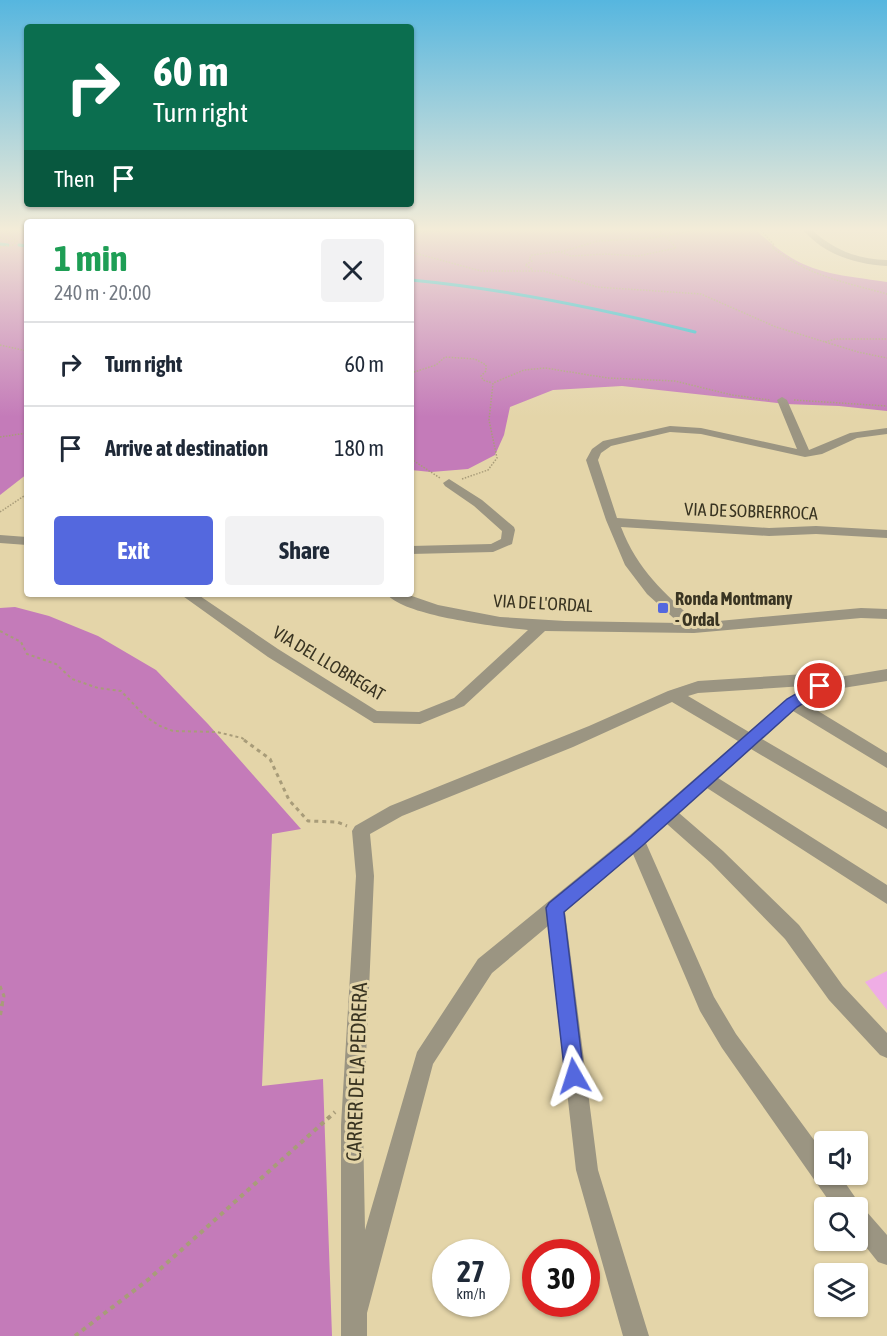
<!DOCTYPE html>
<meta charset="utf-8">
<style>
:root{--surface:#fff;--page:#f2f2f3;--text:#1f2937;--muted:#747a83;--line:#e0e1e3;--accent:#5468de}
body{margin:0;font-family:"Asap Condensed",sans-serif;background:var(--page);color:var(--text);height:100vh;display:flex;flex-direction:column;font-size:22px;white-space:nowrap}
*{box-sizing:border-box;margin:0}
p{font-size:20px;color:var(--muted)}
.icon{flex:none;width:33px;height:33px;fill:none;stroke:currentColor;stroke-width:2;stroke-linecap:round;stroke-linejoin:round}
.map{position:relative;flex:1;overflow:hidden}
.drawer{position:absolute;left:24px;top:219px;width:390px;height:378px;display:flex;flex-direction:column;background:var(--surface);border-radius:6px;box-shadow:0 2px 4px #0004}
.drawer>*{flex:none}
.guide{position:absolute;left:24px;top:24px;width:390px;height:183px;border-radius:6px;box-shadow:0 2px 4px #0004;background:#0b6e4f;color:#fff;overflow:hidden}
.buttons{position:absolute;left:814px;top:1131px;display:grid;gap:12px}
.buttons a{display:grid;place-items:center;width:54px;height:54px;border-radius:6px;background:var(--surface);box-shadow:0 2px 4px #0004;font-size:30px}
.speed{position:absolute;left:432px;top:1239px;display:flex;gap:12px;font-size:30px;font-weight:700;text-align:center}
.speed>*{display:grid;place-content:center;width:78px;height:78px;border-radius:50%;background:var(--surface);box-shadow:0 2px 4px #0004;line-height:1}
.speed small{font-size:15px;font-weight:400}
.speed .limit{border:9px solid #d22;background:#fff;color:#111}
.pin{position:absolute;display:grid;place-items:center;width:51px;height:51px;color:#fff;margin:-26px;border:3px solid #fff;border-radius:50%;box-shadow:0 2px 6px #0007}
.me{position:absolute;width:66px;margin:-33px;rotate:354deg;stroke-linejoin:round;filter:drop-shadow(0 0 4px #0008)}
.turn{display:flex;align-items:center;gap:21px;height:126px;padding:0 30px;font-size:27px}
.turn .icon{width:78px;height:78px;stroke-width:2.5}
.turn b{display:block;font-size:42px;line-height:51px}
.then{display:flex;align-items:center;height:57px;padding:0 30px;background:#0003;gap:12px;font-size:22px}
.round{display:grid;place-items:center;flex:none;width:63px;height:63px;border-radius:6px;background:var(--page)}
.headline{display:flex;align-items:center;justify-content:space-between;height:102px;padding:0 30px}
h1{font-size:36px;font-weight:700;line-height:45px;color:#1e9e55}
.cta{display:flex;gap:12px;margin-top:auto;padding:12px 30px}
.cta a{flex:1;height:69px;border-radius:6px;background:var(--accent);color:#fff;font-size:24px;font-weight:700;line-height:69px;text-align:center}
.cta a+a{background:var(--page);color:var(--text)}
ul{padding:0;list-style:none}
li{display:flex;align-items:center;gap:18px;height:84px;padding:0 30px;border-top:2px solid var(--line)}
li div{flex:1}
li b{display:block;font-size:22px}
li em{font-style:normal}
.map>svg:first-child{display:block}
.green{fill:#efade5}
.forest{fill:#c47bb9}
.lines{fill:none;stroke-linecap:round;stroke-linejoin:round}
.stream{stroke:#1cb9d2;stroke-width:3}
.path-far3{stroke:#a89c79;stroke-width:1.5;stroke-dasharray:1.5 1.5;stroke-linecap:butt}
.path-far2{stroke:#a89c79;stroke-width:2;stroke-dasharray:3 3;stroke-linecap:butt}
.path-far1{stroke:#a89c79;stroke-width:3;stroke-dasharray:4 4;stroke-linecap:butt}
.path{stroke:#a89c79;stroke-width:4;stroke-dasharray:4.5 4.5;stroke-linecap:butt}
.minor{fill:#9b9582;fill-rule:evenodd}
.route{fill:#5468de;stroke:#374490;stroke-width:1.5}
.poi-dot{fill:#5468de;stroke:#e4d5a9;stroke-width:2}
.labels{text-anchor:middle;dominant-baseline:central;stroke-width:6;stroke-linejoin:round;paint-order:stroke}
.street-label{font-size:18px;fill:#393422;stroke:#e4d5a9}
.poi-label{font-size:18px;font-weight:bold;fill:#393422;stroke:#e4d5a9;text-anchor:start}
.near-street-label{font-size:21px;fill:#393422;stroke:#e4d5a9}
</style>
<div class="map">
<svg width="887" height="1336" viewBox="0 0 887 1336">
<rect width="100%" height="100%" fill="#e4d5a9"/>
<polygon class="green" points="887,971 887,1010 865,982"/>
<g class="forest">
<polygon points="0,230 27,230 27,474 0,495"/>
<path d="M411,230H756C802,274 827,273 887,282V411L839,406L786,404L622,386L553,390L510,407L504,435L495,455L468,469L431,472L411,470Z"/>
<polygon points="15,607 49,616 98,636 156,670 208,724 301,829 272,834 262,1086 323,1079 332,1336 0,1336 0,608"/>
</g>
<g class="lines">
<g class="stream">
<polyline points="0,244 8,245"/>
<polyline points="19,245 27,246"/>
<path d="M411,280C507,289 602,309 695,332"/>
</g>
<g class="path-far3">
<path d="M761,230L774,245L772,247C808,276 844,282 887,294"/>
<polyline points="411,232 463,230"/>
<polyline points="660,236 661,230"/>
<polyline points="0,237 9,241 17,241"/>
<polyline points="0,247 13,245 17,241 4,230"/>
<polyline points="411,252 481,271 544,271 597,287 701,294 776,327 858,352 887,358"/>
<polyline points="561,252 571,256 606,254 638,256 676,248 667,237"/>
<polyline points="532,269 525,265 532,261 529,259 532,255 564,251 598,241 652,238 697,230"/>
<polyline points="825,342 835,339 887,339"/>
<polyline points="0,345 27,351"/>
<polyline points="411,373 436,365 445,357 475,359 486,365 486,371 481,376 483,380 492,383"/>
<polyline points="794,400 887,406"/>
<polyline points="0,437 27,433"/>
<polyline points="411,459 440,478"/>
<polyline points="462,479 488,470 497,458 489,420 493,383 524,370 545,368 608,378 675,381 732,395 770,400"/>
<polyline points="0,512 27,494"/>
</g>
<polyline class="path-far2" points="0,631 21,642 27,654 56,664 72,679 98,688 121,691 146,717 160,726 173,731 217,732 242,738 246,741"/>
<g class="path-far1">
<polyline points="244,740 270,759 289,800 308,821 337,822 347,826"/>
<polyline points="0,986 4,996 2,1005"/>
</g>
<g class="path">
<polyline points="0,1015 2,1004"/>
<polyline points="75,1336 149,1279 335,1112"/>
</g>
<g class="minor">
<path d="M803,230H812C834,250 857,259 887,260V266C855,264 825,255 803,230Z"/>
<path d="M782,397L787,400L809,450L850,433L887,428V434L857,438L822,454L805,457L701,434L670,432L611,446L601,453L598,460L617,518L769,528L816,526L887,530V538L816,534L769,536L621,527C638,571 663,591 697,623L861,608L887,609V619L861,618L694,633L545,631L464,706L420,724L374,723L268,657L180,594H197L278,649L377,711L419,712L454,698L528,630C500,627 403,616 387,594H406L438,605L500,617L565,621L679,623L647,594L625,565L606,520L586,460L592,449L603,441L670,426L701,428L797,449L777,400Z"/>
<polygon points="449,479 482,500 514,527 515,530 512,544 493,552 411,554 411,546 491,544 501,539 502,531 474,506 445,486 443,483"/>
<polygon points="0,535 27,537 27,545 0,543"/>
<path d="M887,669V681L824,691L805,703L887,753V768L793,711L762,739L887,812V829L751,749L718,778L887,885V904L707,788L679,813L723,851L799,925L843,986L887,1033V1058L880,1055L829,1000L785,939L711,863L667,824L646,843L714,997L736,1034L825,1155V1174H839L857,1200L861,1208L866,1211L887,1235V1265L878,1262L858,1237V1208H834L722,1048L700,1011L633,854L565,912L598,1170L649,1336H623L576,1170L548,926L492,973L433,1064L367,1313V1336H341V1125L356,876L352,831L355,826L390,806L589,726L668,691L698,681L805,674L821,680ZM804,686L806,687L787,699L749,732L688,696L698,693ZM672,702L738,741L630,835L478,959L417,1052L365,1230L363,1125L374,876L370,834L402,816L573,747Z"/>
</g>
</g>
<linearGradient id="sky" x2="0" y2="1"><stop stop-color="#56b6df"/><stop offset="0.55" stop-color="#f3ecd8"/><stop offset="1" stop-color="#f3ecd8" stop-opacity="0"/></linearGradient>
<rect width="887" height="417" fill="url(#sky)"/>
<polygon class="route" points="820,680 825,682 827,686 825,690 797,707 642,846 564,912 584,1076 581,1083 574,1086 568,1083 565,1076 546,908 549,903 631,836 787,699"/>
<rect class="poi-dot" x="657" y="602" width="12" height="12" rx="3"/>
<g class="labels">
<g class="street-label">
<text transform="translate(751 511) rotate(2)">VIA DE SOBRERROCA</text>
<text transform="translate(543 603) rotate(3)">VIA DE L'ORDAL</text>
<text transform="translate(329 663) rotate(31)">VIA DEL LLOBREGAT</text>
</g>
<g class="poi-label">
<text x="675" y="598">Ronda Montmany<tspan x="675" dy="21">- Ordal</tspan></text>
</g>
<g class="near-street-label">
<text transform="translate(356 1072) rotate(-88)">CARRER DE LA PEDRERA</text>
</g>
</g>
</svg>
<div class="buttons">
<a><svg class="icon" aria-label="sound" viewBox="0 0 24 24"><path d="M4 9h4l5-4v14l-5-4H4zM17 9q2 3 0 6"/></svg></a>
<a><svg class="icon" aria-label="search" viewBox="0 0 24 24"><circle cx="10" cy="10" r="6"/><path d="M15 15l6 6"/></svg></a>
<a><svg class="icon" aria-label="layers" viewBox="0 0 24 24"><path d="M12 4l9 5-9 5-9-5zM3 14l9 5 9-5"/></svg></a>
</div>
<div class="speed"><div>27<small>km/h</small></div><div class="limit">30</div></div>
<div class="pin" style="left:820px;top:686px;background:#d93025"><svg class="icon" aria-label="arrive" viewBox="0 0 24 24"><path d="M6 21V4h12l-3 4 3 4H6"/></svg></div>
<svg class="me" style="left:574px;top:1076px" viewBox="-20 -20 40 40"><path d="M0-17L14 15 0 8-14 15z" fill="#5468de" stroke="#fff" stroke-width="4"/></svg>
<div class="guide">
<div class="turn"><svg class="icon" aria-label="right" viewBox="0 0 24 24"><path d="M7 20v-9h11M14 6l5 5-5 5"/></svg><div><b>60 m</b>Turn right</div></div>
<div class="then">Then<svg class="icon" aria-label="arrive" viewBox="0 0 24 24"><path d="M6 21V4h12l-3 4 3 4H6"/></svg></div>
</div>
<section class="drawer">
<div class="headline"><div><h1>1 min</h1><p>240 m · 20:00</p></div><a class="round"><svg class="icon" aria-label="close" viewBox="0 0 24 24"><path d="M6 6l12 12M18 6L6 18"/></svg></a></div>
<ul>
<li><svg class="icon" aria-label="right" viewBox="0 0 24 24"><path d="M7 20v-9h11M14 6l5 5-5 5"/></svg><div><b>Turn right</b></div><em>60 m</em></li>
<li><svg class="icon" aria-label="arrive" viewBox="0 0 24 24"><path d="M6 21V4h12l-3 4 3 4H6"/></svg><div><b>Arrive at destination</b></div><em>180 m</em></li>
</ul>
<div class="cta"><a>Exit</a><a>Share</a></div>
</section>
</div>
